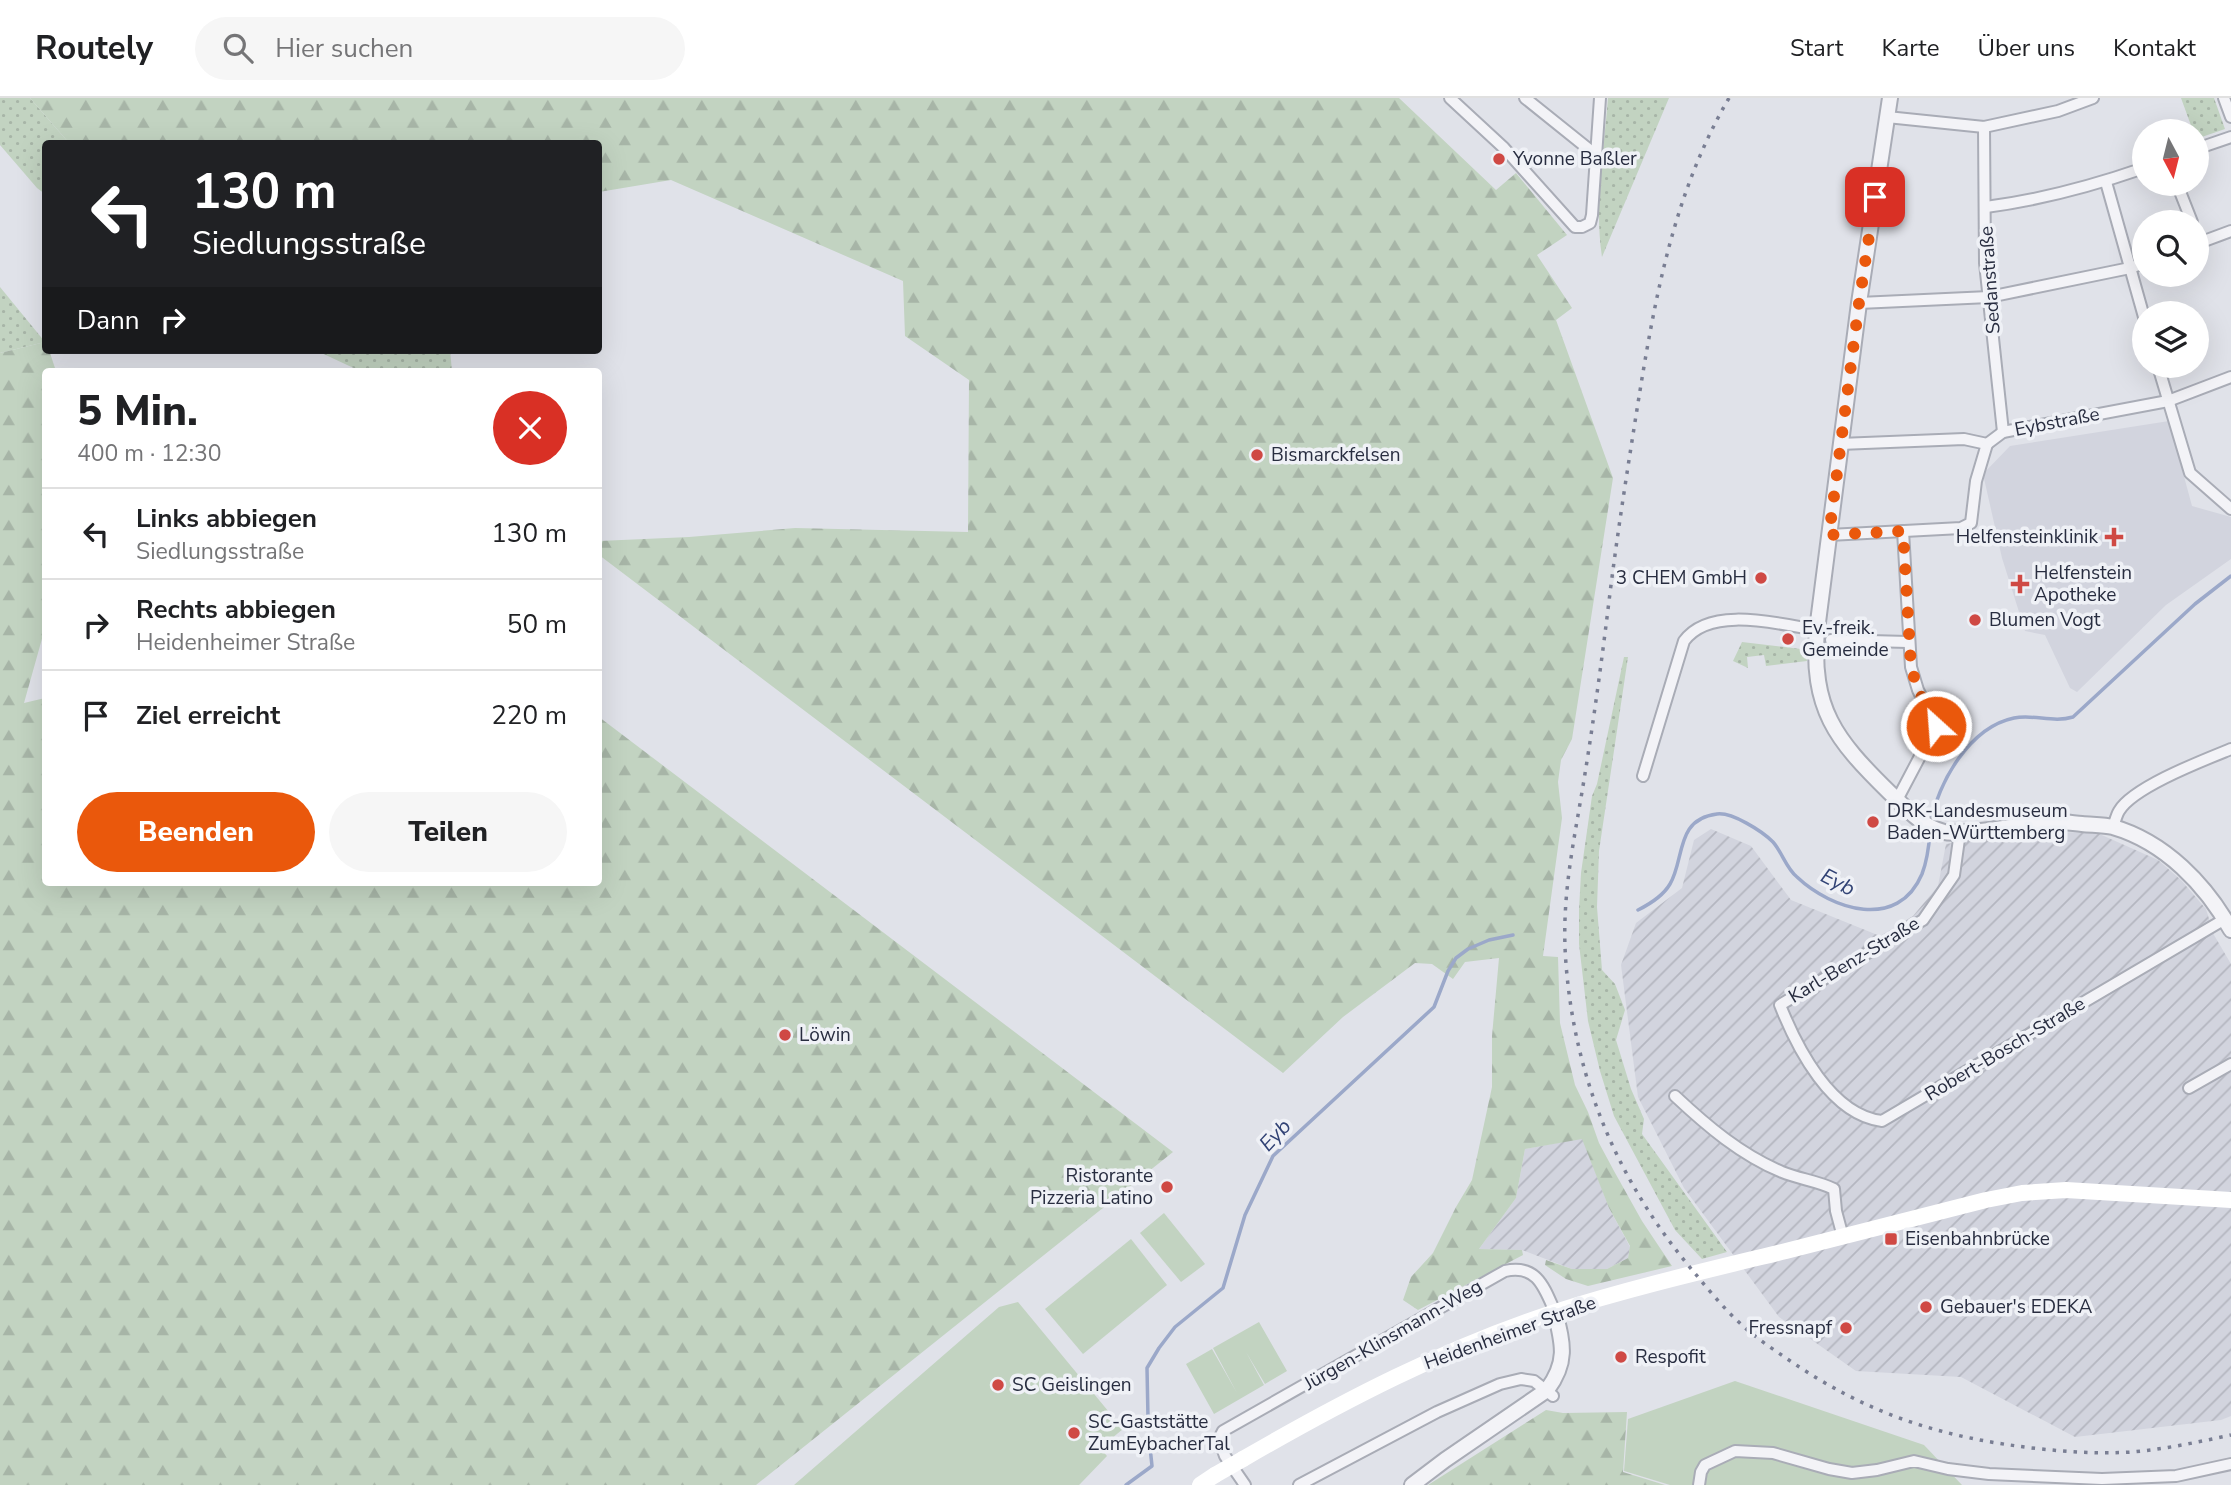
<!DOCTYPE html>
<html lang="de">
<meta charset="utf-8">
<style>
:root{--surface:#fff;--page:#f6f6f6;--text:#202124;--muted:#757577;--line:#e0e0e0;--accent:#ea580c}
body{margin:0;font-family:"Nunito Sans",sans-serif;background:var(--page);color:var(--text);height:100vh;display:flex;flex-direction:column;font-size:26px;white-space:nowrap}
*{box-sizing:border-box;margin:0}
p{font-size:23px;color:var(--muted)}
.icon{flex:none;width:38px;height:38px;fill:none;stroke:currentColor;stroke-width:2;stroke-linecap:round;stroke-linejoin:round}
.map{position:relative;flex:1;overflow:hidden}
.details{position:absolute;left:42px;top:270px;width:560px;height:518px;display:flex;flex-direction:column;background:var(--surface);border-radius:7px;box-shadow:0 7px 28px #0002}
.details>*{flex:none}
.hud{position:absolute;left:42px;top:42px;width:560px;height:214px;border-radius:7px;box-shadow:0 7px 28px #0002;background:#202124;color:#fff;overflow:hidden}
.needle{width:46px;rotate:173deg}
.fabs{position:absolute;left:2132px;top:21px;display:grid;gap:14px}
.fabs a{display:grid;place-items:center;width:77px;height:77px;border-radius:50%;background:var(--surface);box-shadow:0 7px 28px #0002;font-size:35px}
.pin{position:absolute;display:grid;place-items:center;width:60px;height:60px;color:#fff;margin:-30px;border-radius:14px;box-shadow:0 4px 10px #0006}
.me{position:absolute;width:77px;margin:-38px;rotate:334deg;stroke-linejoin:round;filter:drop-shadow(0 0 5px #0008)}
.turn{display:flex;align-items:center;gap:24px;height:147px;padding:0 35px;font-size:32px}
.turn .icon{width:91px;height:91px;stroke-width:2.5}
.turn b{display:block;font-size:49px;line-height:60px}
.then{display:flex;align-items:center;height:66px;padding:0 35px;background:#0003;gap:14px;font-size:26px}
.round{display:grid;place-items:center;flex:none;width:74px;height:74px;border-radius:37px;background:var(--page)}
.headline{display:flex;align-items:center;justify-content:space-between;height:119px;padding:0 35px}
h1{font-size:42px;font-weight:800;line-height:52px}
.cta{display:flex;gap:14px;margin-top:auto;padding:14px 35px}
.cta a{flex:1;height:80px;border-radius:42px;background:var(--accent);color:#fff;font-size:28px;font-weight:800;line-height:80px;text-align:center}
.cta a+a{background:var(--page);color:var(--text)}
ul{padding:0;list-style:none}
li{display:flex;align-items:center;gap:21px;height:91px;padding:0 35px;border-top:2px solid var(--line)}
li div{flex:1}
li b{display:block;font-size:26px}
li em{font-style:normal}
header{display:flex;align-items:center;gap:42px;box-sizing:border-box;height:98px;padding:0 35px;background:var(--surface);border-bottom:2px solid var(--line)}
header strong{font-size:33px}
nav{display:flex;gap:38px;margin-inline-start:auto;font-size:24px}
.search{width:490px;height:63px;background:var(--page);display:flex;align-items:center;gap:18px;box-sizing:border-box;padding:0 24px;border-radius:38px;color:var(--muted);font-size:26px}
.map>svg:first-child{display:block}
.built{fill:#d2d4de}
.industrial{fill:url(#industrial-furrows)}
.grass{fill:url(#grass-dots)}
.forest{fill:url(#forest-firs)}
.garden{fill:#c2d3c1}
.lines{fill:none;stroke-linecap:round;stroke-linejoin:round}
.stream{stroke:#9ba8c9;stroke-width:3.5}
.minor-casing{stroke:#a9acb6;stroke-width:14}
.tertiary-casing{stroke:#a9acb6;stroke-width:18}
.minor{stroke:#f3f3f7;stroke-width:10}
.tertiary{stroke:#f3f3f7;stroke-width:14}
.secondary{stroke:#fff;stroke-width:16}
.rail{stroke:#797e93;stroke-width:3.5;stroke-dasharray:3.5 7;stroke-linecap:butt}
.secondary-bridge{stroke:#fff;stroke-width:16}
.route{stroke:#ea580c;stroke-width:12;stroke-dasharray:0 21.6}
.poi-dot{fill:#cf4944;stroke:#eff1f6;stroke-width:2.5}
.labels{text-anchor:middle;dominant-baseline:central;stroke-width:7;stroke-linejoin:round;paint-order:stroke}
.poi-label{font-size:19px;fill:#282d40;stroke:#eff1f6;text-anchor:start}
.street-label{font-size:19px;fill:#282d40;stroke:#eff1f6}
.water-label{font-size:21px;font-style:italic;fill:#324375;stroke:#eff1f6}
</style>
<header>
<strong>Routely</strong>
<div class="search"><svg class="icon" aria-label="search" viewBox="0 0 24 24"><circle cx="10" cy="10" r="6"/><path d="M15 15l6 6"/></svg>Hier suchen</div>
<nav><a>Start</a><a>Karte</a><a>Über uns</a><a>Kontakt</a></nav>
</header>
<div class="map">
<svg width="2231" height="1387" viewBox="0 0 2231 1387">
<defs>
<pattern id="industrial-furrows" width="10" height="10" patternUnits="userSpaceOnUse" patternTransform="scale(1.75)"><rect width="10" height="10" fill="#d2d4de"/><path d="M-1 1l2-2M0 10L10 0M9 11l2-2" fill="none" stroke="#b4b6c0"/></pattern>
<pattern id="grass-dots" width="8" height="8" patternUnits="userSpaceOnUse" patternTransform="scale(1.75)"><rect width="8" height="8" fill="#c2d3c1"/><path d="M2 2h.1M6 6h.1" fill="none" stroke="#a7b5a7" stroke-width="1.8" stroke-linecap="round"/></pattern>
<pattern id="forest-firs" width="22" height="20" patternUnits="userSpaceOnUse" patternTransform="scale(1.75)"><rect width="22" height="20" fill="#c2d3c1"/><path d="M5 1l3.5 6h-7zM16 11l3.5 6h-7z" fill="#a7b5a7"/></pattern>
</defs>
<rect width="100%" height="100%" fill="#e0e2e9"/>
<polygon class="built" points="2169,323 2192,408 2231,419 2231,461 2166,507 2077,594 2070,590 2045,537 2025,533 2002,460 1983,376 2010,348"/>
<g class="industrial">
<polygon points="1711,731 1751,748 1791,802 1880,838 1913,818 1938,788 1946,746 2022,735 2095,734 2158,762 2181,782 2206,811 2214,837 2231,866 2231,1318 2221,1322 2075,1339 1961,1279 1856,1273 1779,1219 1684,1090 1638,999 1621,867 1636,825 1682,790 1694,742"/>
<polygon points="1583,1040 1609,1110 1630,1149 1628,1160 1607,1171 1572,1171 1522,1152 1479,1151 1516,1100 1525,1051"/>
</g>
<g class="grass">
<polygon points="0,0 30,0 69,45 46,46 45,96 37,90 0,47"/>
<path d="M1608,0H1669L1602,159C1594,107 1604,52 1608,0Z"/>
<polygon points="2181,0 2214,0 2225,31 2196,41 2196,33 2193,33"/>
<polygon points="0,189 45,244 0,255"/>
<polygon points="315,252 450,252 452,273 360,273"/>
<polygon points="1742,544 1801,551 1806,555 1807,563 1766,568 1764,557 1747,559 1748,570 1733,563"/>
<polygon points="1624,559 1628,559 1599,753 1597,809 1602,872 1615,886 1625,912 1616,942 1631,991 1644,1021 1642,1036 1727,1154 1702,1161 1675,1132 1614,1018 1600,973 1588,923 1579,846 1579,812 1581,775 1592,698 1597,686"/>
</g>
<g class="forest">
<polygon points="30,0 1399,0 1496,92 1516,75 1567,137 1537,157 1572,210 1556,222 1613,380 1572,641 1561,662 1558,684 1562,720 1543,858 1558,859 1560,925 1575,987 1588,1014 1599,1045 1614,1073 1642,1123 1672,1168 1588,1188 1566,1181 1545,1167 1546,1162 1572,1171 1607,1171 1628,1160 1630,1148 1609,1110 1582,1041 1525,1051 1516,1100 1479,1151 1522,1152 1523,1157 1418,1212 1403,1202 1411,1179 1433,1155 1456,1109 1472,1082 1492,989 1492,938 1499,860 1465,864 1453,881 1432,866 1415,865 1343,919 1283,975 599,457 599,443 689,439 795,430 968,434 969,282 905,238 903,183 671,82 599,94 598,46 69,45"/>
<polygon points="45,244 46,252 49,252 56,273 46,273 45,530 24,605 45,600 46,784 598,784 599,619 1173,1054 756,1387 0,1387 0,255"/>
<polygon points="1546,1312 1563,1315 1627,1314 1623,1374 1665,1387 1428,1387"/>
</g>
<g class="garden">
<polygon points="1164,1115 1205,1166 1181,1184 1140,1135"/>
<polygon points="1131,1141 1167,1187 1083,1256 1045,1211"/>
<polygon points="1018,1204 1123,1331 1100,1350 1107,1358 1082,1384 1079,1387 794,1387 999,1209"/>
<polygon points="1259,1224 1287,1273 1265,1286 1246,1254 1264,1287 1214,1316 1186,1266 1212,1251 1237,1295 1213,1250"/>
<polygon points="1735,1283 1924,1347 1962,1387 1670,1387 1624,1373 1628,1321"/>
</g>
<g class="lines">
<g class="stream">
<path d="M1931,726C1937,685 1970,629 2014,620C2034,616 2053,625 2073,619L2195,506L2231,478"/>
<path d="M1638,812C1650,806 1663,798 1670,786C1685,761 1675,721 1717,716C1732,714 1762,733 1773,744C1782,754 1786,770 1797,779C1832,812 1898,833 1922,776C1927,763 1929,748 1930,734"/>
<polyline points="1148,1320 1147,1270 1159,1250 1175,1229 1223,1190 1245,1117 1273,1058 1434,909 1448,873 1456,860 1468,851 1489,842 1513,837"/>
<polyline points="1126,1387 1152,1368 1150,1349"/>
</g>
<defs>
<g id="minor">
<polyline points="1450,0 1504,50 1575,129 1582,129 1590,125 1592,117 1600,0"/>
<polyline points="1525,0 1596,57"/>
<polyline points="2224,0 2231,19"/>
<polyline points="1887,19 1984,29 2058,13 2093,0"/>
<polyline points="1984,29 1985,165 2003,334"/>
<polyline points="2196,51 2231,39"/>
<polyline points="2106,84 2144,219"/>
<polyline points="2177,86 2192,124"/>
<path d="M1986,109C2040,102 2092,88 2144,70"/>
<polyline points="2196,146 2231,133"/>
<polyline points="1859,205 1989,199 2130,170 2144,165"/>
<polyline points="2158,268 2190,375 2231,411"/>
<polyline points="1840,346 1964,341 1987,346 2003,334 2168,303 2231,279"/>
<polyline points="1829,437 1961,430 1971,425 1976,383 1987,346"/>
<polyline points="1831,542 1908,544"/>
<path d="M1643,678L1684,543C1710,507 1779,526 1817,532"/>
<polyline points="1897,702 1936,628 1918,592 1911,569 1903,433"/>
<path d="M2113,729C2115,724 2116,718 2119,713C2133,689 2204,662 2231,651"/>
<path d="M1960,734L1954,777L1923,822L1780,907C1797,950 1831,1017 1882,1023L2225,821"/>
<polyline points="2189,990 2231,966"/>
<path d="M1675,998C1707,1028 1741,1057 1782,1074C1799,1081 1818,1083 1834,1091L1836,1113L1843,1139"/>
<path d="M1245,1387L1225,1358L1219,1341L1223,1333L1505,1173C1537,1166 1544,1189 1555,1214"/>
<polyline points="1299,1387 1437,1314 1500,1286 1521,1281 1534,1283 1553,1298"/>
<polyline points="1699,1387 1701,1374 1705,1367 1735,1353 1773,1355 1829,1371 1852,1375 1877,1372 1914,1363 1948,1371 1989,1376 2102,1381 2176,1378 2231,1366"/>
</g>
<g id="tertiary">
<path d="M1890,0L1859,205L1817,532C1811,611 1835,641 1889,694C1906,710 1921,728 1944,734C1952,736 1962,734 1971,734C1998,732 2023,726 2050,724C2060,723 2071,725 2082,726C2092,727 2104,727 2113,729C2165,744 2206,787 2231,832"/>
<path d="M1412,1387L1445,1362L1547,1292C1568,1264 1563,1246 1555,1214"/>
</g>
</defs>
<use href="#minor" class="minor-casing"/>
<use href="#tertiary" class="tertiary-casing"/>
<use href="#minor" class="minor"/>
<use href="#tertiary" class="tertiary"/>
<g class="secondary">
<path d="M1243,1361C1343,1303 1445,1250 1555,1214C1630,1190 1708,1172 1786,1153C1853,1136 1919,1119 1986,1102L2022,1095L2066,1092L2231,1102"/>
<polyline points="1200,1387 1215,1377"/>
</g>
<path class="rail" d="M1729,0C1674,94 1655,199 1638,305C1628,368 1618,431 1610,495C1602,561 1593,628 1582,694C1572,753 1561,805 1566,866C1575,982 1618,1084 1693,1173C1708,1191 1724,1211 1742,1227C1755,1239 1771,1250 1786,1260C1868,1317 1942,1340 2041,1351C2071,1354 2101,1356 2132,1354C2166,1351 2198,1344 2231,1337"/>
<polyline class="secondary-bridge" points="1215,1377 1243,1361"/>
</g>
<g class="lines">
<polyline class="route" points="1875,99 1859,205 1829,437 1903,433 1911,569 1918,592 1936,628"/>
</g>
<g class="poi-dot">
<circle cx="1499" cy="61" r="7"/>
<circle cx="1257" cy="357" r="7"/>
<path d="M2110.5 428.5h7v7h7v7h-7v7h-7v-7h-7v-7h7z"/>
<circle cx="1761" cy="480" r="7"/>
<path d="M2016.5 475.5h7v7h7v7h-7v7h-7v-7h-7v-7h7z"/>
<circle cx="1975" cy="522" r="7"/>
<circle cx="1788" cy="541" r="7"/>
<circle cx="1873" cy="724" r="7"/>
<circle cx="785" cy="937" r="7"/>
<circle cx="1167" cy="1089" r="7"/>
<rect x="1884" y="1134" width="14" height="14" rx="3.5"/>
<circle cx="1926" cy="1209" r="7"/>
<circle cx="1846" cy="1230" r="7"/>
<circle cx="1621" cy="1259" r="7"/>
<circle cx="998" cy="1287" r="7"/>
<circle cx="1074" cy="1335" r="7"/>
</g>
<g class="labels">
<g class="poi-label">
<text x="1513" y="61">Yvonne Baßler</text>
<text x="1271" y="357">Bismarckfelsen</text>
<text x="2098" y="439" text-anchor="end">Helfensteinklinik</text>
<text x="2034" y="475">Helfenstein<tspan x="2034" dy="22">Apotheke</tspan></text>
<text x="1747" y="480" text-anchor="end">3 CHEM GmbH</text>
<text x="1989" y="522">Blumen Vogt</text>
<text x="1802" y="530">Ev.-freik.<tspan x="1802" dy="22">Gemeinde</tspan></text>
<text x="1887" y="713">DRK-Landesmuseum<tspan x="1887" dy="22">Baden-Württemberg</tspan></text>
<text x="799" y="937">Löwin</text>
<text x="1153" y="1078" text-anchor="end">Ristorante<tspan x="1153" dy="22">Pizzeria Latino</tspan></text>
<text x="1905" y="1141">Eisenbahnbrücke</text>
<text x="1940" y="1209">Gebauer's EDEKA</text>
<text x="1832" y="1230" text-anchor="end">Fressnapf</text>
<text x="1635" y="1259">Respofit</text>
<text x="1012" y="1287">SC Geislingen</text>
<text x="1088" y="1324">SC-Gaststätte<tspan x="1088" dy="22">ZumEybacherTal</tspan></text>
</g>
<g class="street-label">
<text transform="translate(1990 182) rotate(-94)">Sedanstraße</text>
<text transform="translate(2057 324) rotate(-11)">Eybstraße</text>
<text transform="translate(1854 862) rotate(-31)">Karl-Benz-Straße</text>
<text transform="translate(2005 951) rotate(-31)">Robert-Bosch-Straße</text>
<text transform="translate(1510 1235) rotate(-20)">Heidenheimer Straße</text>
<text transform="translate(1393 1237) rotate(-30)">Jürgen-Klinsmann-Weg</text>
</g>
<g class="water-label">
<text transform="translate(1838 784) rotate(27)">Eyb</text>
<text transform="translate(1275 1037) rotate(-47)">Eyb</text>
</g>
</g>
</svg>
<div class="fabs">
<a><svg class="needle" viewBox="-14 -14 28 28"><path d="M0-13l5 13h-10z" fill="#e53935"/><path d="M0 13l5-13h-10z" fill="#757577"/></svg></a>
<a><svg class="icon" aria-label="search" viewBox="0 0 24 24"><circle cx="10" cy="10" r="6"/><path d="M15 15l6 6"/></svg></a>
<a><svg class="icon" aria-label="layers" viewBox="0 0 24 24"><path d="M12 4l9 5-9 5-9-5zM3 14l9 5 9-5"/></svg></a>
</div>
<div class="pin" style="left:1875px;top:99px;background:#d93025"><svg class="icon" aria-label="arrive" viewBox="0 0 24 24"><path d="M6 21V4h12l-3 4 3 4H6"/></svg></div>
<svg class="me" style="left:1936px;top:628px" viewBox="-20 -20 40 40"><circle r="17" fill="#ea580c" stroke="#fff" stroke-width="3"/><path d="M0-11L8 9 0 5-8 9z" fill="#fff"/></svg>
<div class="hud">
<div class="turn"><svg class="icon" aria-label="left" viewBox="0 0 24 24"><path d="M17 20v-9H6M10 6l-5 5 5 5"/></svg><div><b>130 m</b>Siedlungsstraße</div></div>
<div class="then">Dann<svg class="icon" aria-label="right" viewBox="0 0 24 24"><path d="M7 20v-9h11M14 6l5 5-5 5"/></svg></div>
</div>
<section class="details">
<div class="headline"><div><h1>5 Min.</h1><p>400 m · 12:30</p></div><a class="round" style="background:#d93025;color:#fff"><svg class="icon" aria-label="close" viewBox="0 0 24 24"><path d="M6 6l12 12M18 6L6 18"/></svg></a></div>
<ul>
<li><svg class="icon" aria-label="left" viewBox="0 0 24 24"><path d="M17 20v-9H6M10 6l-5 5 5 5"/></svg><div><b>Links abbiegen</b><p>Siedlungsstraße</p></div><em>130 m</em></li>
<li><svg class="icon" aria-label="right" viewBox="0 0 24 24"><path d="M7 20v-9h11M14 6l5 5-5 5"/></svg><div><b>Rechts abbiegen</b><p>Heidenheimer Straße</p></div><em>50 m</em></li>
<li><svg class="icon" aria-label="arrive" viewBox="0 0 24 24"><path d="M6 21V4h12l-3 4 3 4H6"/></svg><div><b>Ziel erreicht</b></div><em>220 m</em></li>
</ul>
<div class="cta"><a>Beenden</a><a>Teilen</a></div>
</section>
</div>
